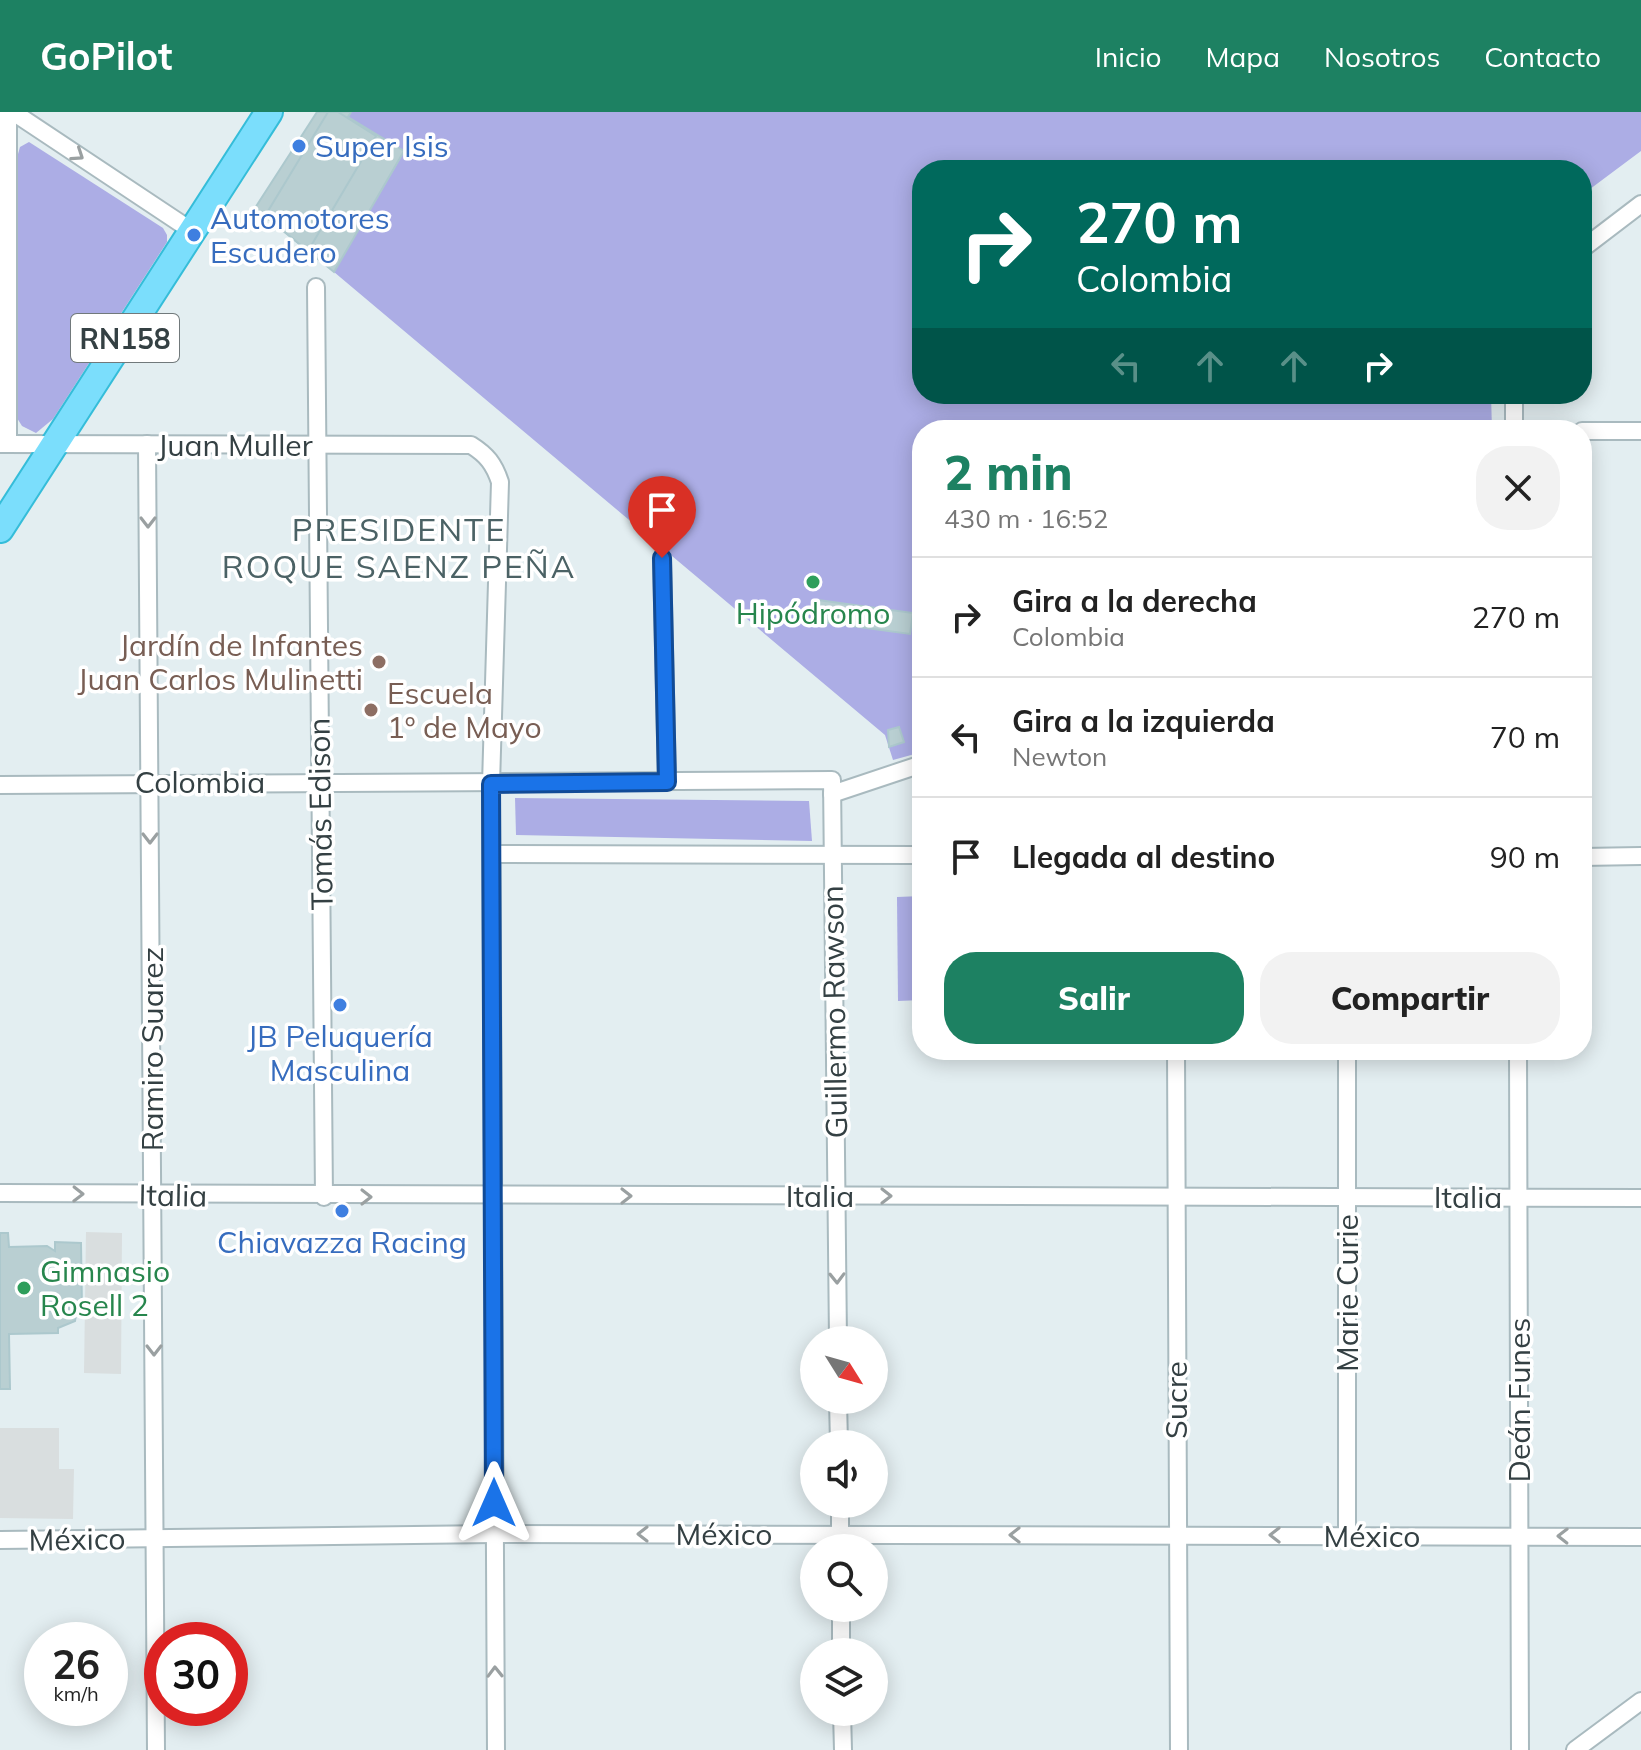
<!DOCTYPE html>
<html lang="es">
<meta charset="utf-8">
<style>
:root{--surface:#fff;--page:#f2f2f2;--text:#222;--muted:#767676;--line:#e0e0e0;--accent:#1d8162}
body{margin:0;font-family:Mulish,sans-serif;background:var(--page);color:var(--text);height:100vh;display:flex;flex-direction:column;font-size:30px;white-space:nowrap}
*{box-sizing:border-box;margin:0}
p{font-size:26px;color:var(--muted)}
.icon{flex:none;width:44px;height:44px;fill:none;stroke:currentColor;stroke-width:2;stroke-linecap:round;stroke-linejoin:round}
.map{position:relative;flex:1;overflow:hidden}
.details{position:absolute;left:912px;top:308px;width:680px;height:640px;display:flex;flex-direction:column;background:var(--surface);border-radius:32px;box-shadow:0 4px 20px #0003}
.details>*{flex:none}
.banner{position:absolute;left:912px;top:48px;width:680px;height:244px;border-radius:32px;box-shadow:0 4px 20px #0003;background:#00695c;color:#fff;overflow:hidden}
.needle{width:52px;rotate:127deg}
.tools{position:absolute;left:800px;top:1214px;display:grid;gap:16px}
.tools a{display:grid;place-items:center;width:88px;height:88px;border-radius:50%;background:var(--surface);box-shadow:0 4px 20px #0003;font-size:40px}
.speed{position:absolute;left:24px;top:1510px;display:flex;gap:16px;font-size:40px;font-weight:700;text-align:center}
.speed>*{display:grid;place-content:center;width:104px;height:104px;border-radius:50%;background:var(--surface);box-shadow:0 4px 20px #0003;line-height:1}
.speed small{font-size:20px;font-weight:400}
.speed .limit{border:12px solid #d22;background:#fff;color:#111}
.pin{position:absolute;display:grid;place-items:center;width:68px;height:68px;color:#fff;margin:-82px -34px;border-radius:50% 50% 50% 0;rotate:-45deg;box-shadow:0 0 8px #0007}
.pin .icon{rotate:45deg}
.me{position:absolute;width:88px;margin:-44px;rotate:0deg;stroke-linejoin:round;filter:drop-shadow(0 0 6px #0008)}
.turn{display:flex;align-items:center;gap:28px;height:168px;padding:0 32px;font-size:36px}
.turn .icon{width:104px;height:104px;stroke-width:2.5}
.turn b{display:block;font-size:56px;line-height:68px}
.lanes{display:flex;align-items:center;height:76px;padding:0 32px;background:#0003;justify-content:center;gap:40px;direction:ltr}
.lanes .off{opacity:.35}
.round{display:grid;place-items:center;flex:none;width:84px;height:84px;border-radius:32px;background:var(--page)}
.overview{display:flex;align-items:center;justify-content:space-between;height:136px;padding:0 32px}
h1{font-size:48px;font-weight:800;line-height:60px;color:var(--accent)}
.cta{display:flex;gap:16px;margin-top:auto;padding:16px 32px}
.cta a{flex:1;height:92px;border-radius:32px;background:var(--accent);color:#fff;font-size:32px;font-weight:800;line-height:92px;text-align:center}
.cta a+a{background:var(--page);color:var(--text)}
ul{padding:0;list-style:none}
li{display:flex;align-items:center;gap:24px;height:120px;padding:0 32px;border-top:2px solid var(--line)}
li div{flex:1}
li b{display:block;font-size:30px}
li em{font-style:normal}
header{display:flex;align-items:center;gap:48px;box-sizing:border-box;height:112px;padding:0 40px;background:var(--accent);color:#fff}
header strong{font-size:38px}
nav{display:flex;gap:44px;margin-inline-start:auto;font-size:28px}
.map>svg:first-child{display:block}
.green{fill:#acade5}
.parking{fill:#d9dedf}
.building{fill:#b9cfd2;stroke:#acc8cd;stroke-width:2}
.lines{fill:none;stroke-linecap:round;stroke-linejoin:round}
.minor-casing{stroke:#a9babf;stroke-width:20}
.trunk-casing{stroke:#35bdd9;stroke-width:30}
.minor{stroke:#fff;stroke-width:16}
.trunk{stroke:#7bdefc;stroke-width:26}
.oneway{stroke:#9aa0a1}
.route-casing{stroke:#114b97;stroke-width:20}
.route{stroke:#1a73e8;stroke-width:14}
.shop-dot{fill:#3f7fe0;stroke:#fff;stroke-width:3}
.leisure-dot{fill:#2e9e5b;stroke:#fff;stroke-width:3}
.education-dot{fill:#8d6e63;stroke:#fff;stroke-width:3}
.labels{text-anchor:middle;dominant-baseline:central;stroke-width:7;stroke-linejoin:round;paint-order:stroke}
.shield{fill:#fff;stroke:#71797b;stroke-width:2}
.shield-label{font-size:28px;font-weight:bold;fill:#344043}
.shop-label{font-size:30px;fill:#366cbe;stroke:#fff;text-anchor:start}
.street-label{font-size:30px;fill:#344043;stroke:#fff}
.leisure-label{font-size:30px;fill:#27864d;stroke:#fff}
.education-label{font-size:30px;fill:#785e54;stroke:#fff;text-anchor:end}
.neighbourhood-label{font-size:32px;letter-spacing:2px;fill:#4b6265;stroke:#fff}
</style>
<header>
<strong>GoPilot</strong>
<nav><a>Inicio</a><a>Mapa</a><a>Nosotros</a><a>Contacto</a></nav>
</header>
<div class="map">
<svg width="1641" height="1638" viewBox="0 0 1641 1638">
<rect width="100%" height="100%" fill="#e3eef1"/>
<g class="green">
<polygon points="351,0 1641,0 1641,39 1582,83 1582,58 922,58 922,282 1491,282 1492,318 922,318 922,640 893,648 885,623 334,160 404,40 348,5"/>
<polygon points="29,30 163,116 167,123 167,130 53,307 36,321 22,314 17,306 18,42 20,35"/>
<polygon points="515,686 809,689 812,729 516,723"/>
<polygon points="922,784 922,888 898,889 897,785"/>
</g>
<g class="parking">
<polygon points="86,1120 122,1121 121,1262 84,1261"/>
<polygon points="0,1316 59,1316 59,1357 74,1357 73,1407 0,1406"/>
</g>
<g class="building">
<polygon points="317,0 351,0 348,5 404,39 334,160 255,96"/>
<polygon points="328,0 338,0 376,24 308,139 265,104"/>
<polygon points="818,488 913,501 910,522 814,509"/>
<polygon points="899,615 904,630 889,635 888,618"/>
<polygon points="0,1121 8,1121 9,1135 47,1134 55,1139 55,1130 81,1131 82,1197 77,1197 75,1209 58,1216 58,1221 9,1222 10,1277 0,1277"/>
</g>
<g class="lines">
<defs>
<g id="minor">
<polyline points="13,0 192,119"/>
<polyline points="1582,137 1641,92"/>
<polyline points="316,175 324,1085"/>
<polyline points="1514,282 1514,318"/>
<polyline points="1582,319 1641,319"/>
<path d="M0,332L471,333C487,343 494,352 500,370L491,672L496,1638"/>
<polyline points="8,332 8,0"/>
<polyline points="147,332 156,1638"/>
<polyline points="662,446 667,670"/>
<polyline points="0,673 832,668 838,1228"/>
<polyline points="832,682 922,652"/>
<polyline points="492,742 922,743"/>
<polyline points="1582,745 1641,744"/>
<polyline points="1176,938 1179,1638"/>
<polyline points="1518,938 1520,1638"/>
<polyline points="0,1081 1641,1086"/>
<polyline points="838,1288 839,1332"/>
<polyline points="840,1392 840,1436"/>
<polyline points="1347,1424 1347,938"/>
<polyline points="0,1428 494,1422 1641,1425"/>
<polyline points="841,1496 841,1540"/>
<polyline points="842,1600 843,1638"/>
<polyline points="1575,1638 1641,1589"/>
</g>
<polyline id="trunk" points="0,417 269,0"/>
</defs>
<use href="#minor" class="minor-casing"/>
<use href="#trunk" class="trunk-casing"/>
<use href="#minor" class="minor"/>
<use href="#trunk" class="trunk"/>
</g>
<defs><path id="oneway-chevron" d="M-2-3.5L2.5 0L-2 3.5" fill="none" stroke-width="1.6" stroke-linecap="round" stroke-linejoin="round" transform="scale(2)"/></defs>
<g class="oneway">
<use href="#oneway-chevron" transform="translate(78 43) rotate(34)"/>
<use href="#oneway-chevron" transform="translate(148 410) rotate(90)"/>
<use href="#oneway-chevron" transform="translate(150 726) rotate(90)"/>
<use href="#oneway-chevron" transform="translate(78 1082) rotate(1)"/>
<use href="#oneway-chevron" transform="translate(626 1084)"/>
<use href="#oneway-chevron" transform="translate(886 1084)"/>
<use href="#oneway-chevron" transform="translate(366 1085)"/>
<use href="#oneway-chevron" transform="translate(837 1166) rotate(89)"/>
<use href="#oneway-chevron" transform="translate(154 1238) rotate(90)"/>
<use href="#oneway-chevron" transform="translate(643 1422) rotate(-180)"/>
<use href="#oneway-chevron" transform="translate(1015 1423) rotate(-180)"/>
<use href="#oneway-chevron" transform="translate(1275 1423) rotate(-180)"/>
<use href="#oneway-chevron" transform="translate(1563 1424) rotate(-179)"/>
<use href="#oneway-chevron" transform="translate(495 1560) rotate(-91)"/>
</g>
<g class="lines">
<defs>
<polyline id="route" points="494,1391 491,672 667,670 662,446"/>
</defs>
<use href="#route" class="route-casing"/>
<use href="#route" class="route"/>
</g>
<g class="shop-dot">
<circle cx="299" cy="34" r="8"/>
<circle cx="194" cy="123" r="8"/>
<circle cx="340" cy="893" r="8"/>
<circle cx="342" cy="1099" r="8"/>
</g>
<g class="leisure-dot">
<circle cx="813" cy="470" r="8"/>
<circle cx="24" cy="1176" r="8"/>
</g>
<g class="education-dot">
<circle cx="379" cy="550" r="8"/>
<circle cx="371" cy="598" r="8"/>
</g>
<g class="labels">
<rect class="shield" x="71" y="202" width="108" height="48" rx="6"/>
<g class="shield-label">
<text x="125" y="226">RN158</text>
</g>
<g class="shop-label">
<text x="315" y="34">Super Isis</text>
<text x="210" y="106">Automotores<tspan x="210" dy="34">Escudero</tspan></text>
<text x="340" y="924" text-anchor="middle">JB Peluquería<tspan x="340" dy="34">Masculina</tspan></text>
<text x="342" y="1130" text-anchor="middle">Chiavazza Racing</text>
</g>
<g class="street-label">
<text x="235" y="333">Juan Muller</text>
<text x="200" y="670">Colombia</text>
<text transform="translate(320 702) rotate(-91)">Tomás Edison</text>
<text transform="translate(834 900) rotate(-91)">Guillermo Rawson</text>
<text transform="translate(152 937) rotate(-90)">Ramiro Suarez</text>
<text transform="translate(173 1083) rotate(1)">Italia</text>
<text x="820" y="1084">Italia</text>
<text x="1468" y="1085">Italia</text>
<text transform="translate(1347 1181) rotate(-90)">Marie Curie</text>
<text transform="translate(1176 1288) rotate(-90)">Sucre</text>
<text transform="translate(1519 1288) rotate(-90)">Deán Funes</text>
<text x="724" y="1422">México</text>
<text x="1372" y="1424">México</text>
<text transform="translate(77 1427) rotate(-1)">México</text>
</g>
<g class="leisure-label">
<text x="813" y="501">Hipódromo</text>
<text x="40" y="1159" text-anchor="start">Gimnasio<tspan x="40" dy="34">Rosell 2</tspan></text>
</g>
<g class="education-label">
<text x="363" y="533">Jardín de Infantes<tspan x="363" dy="34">Juan Carlos Mulinetti</tspan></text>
<text x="387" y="581" text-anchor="start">Escuela<tspan x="387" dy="34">1º de Mayo</tspan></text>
</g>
<g class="neighbourhood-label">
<text x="399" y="417">PRESIDENTE<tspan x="399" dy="37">ROQUE SAENZ PEÑA</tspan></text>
</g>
</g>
</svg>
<div class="tools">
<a><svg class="needle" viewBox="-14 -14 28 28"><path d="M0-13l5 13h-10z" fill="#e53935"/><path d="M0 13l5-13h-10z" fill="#767676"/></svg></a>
<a><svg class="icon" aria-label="sound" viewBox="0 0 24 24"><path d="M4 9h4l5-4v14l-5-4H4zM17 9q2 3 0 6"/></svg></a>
<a><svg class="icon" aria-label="search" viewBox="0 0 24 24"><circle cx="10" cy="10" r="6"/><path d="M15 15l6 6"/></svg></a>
<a><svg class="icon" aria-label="layers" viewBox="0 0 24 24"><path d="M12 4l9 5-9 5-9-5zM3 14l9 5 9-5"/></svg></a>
</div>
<div class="speed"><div>26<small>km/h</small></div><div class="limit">30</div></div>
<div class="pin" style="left:662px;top:446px;background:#d93025"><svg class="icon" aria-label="arrive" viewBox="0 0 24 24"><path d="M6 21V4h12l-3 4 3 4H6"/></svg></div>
<svg class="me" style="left:494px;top:1391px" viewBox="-20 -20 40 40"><path d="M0-17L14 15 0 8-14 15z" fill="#1a73e8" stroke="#fff" stroke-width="4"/></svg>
<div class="banner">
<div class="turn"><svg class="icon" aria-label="right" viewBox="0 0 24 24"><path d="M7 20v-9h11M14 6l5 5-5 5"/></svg><div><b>270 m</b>Colombia</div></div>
<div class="lanes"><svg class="icon off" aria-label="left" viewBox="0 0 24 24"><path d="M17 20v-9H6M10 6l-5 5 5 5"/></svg><svg class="icon off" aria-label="ahead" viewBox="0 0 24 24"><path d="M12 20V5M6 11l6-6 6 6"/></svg><svg class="icon off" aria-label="ahead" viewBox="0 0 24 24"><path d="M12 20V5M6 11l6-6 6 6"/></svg><svg class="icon" aria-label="right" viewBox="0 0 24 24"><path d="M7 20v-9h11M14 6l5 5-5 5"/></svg></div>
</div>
<section class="details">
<div class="overview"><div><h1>2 min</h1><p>430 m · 16:52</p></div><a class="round"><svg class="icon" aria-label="close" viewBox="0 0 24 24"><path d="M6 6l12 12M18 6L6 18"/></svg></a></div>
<ul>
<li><svg class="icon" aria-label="right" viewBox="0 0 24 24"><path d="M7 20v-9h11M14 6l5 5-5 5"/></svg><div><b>Gira a la derecha</b><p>Colombia</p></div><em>270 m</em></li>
<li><svg class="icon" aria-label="left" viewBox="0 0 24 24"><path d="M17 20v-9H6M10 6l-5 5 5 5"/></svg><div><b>Gira a la izquierda</b><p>Newton</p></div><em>70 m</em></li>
<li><svg class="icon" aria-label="arrive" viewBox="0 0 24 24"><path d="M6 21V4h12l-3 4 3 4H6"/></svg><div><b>Llegada al destino</b></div><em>90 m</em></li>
</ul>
<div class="cta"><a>Salir</a><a>Compartir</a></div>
</section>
</div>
